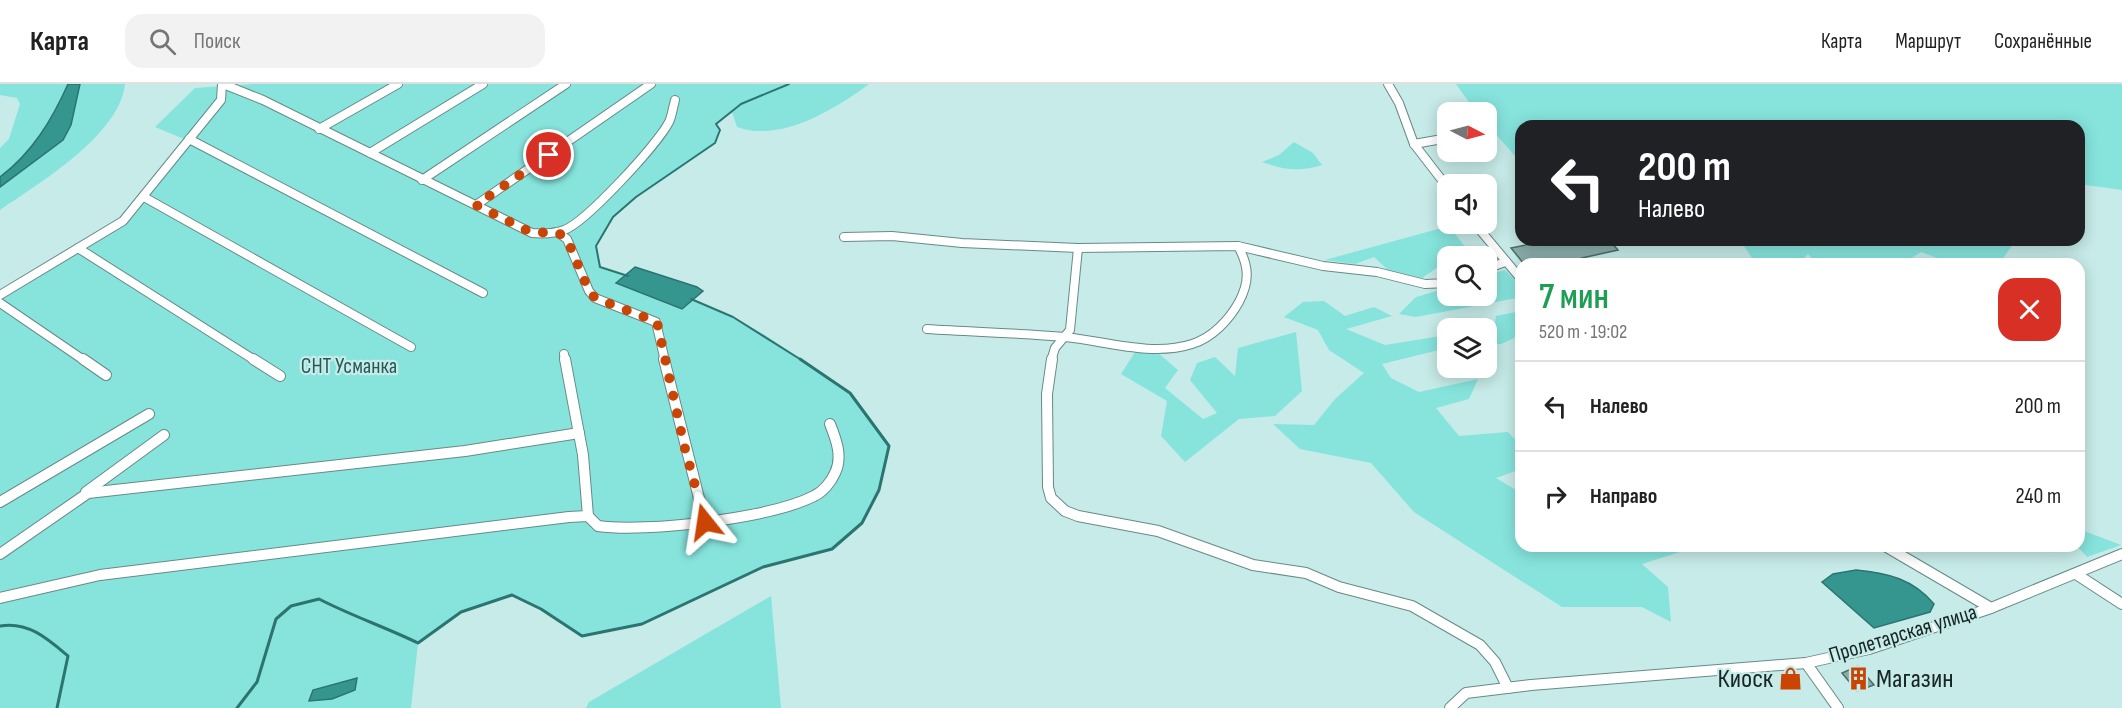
<!DOCTYPE html>
<html lang="ru">
<meta charset="utf-8">
<style>
:root{--surface:#fff;--page:#f2f2f2;--text:#222;--muted:#767676;--line:#e0e0e0}
body{margin:0;font-family:"Sofia Sans Condensed",sans-serif;background:var(--page);color:var(--text);height:100vh;display:flex;flex-direction:column;font-size:22px;white-space:nowrap}
*{box-sizing:border-box;margin:0}
p{font-size:20px;color:var(--muted)}
.icon{flex:none;width:33px;height:33px;fill:none;stroke:currentColor;stroke-width:2;stroke-linecap:round;stroke-linejoin:round}
.map{position:relative;flex:1;overflow:hidden}
.sheet{position:absolute;left:1515px;top:174px;width:570px;height:294px;display:flex;flex-direction:column;background:var(--surface);border-radius:18px;box-shadow:0 3px 15px #0003}
.sheet>*{flex:none}
.hud{position:absolute;left:1515px;top:36px;width:570px;height:126px;border-radius:18px;box-shadow:0 3px 15px #0003;background:#202124;color:#fff;overflow:hidden}
.needle{width:39px;rotate:96deg}
.fabs{position:absolute;left:1437px;top:18px;display:grid;gap:12px}
.fabs a{display:grid;place-items:center;width:60px;height:60px;border-radius:12px;background:var(--surface);box-shadow:0 3px 15px #0003;font-size:30px}
.pin{position:absolute;display:grid;place-items:center;width:51px;height:51px;color:#fff;margin:-26px;border:3px solid #fff;border-radius:50%;box-shadow:0 2px 6px #0007}
.me{position:absolute;width:66px;margin:-33px;rotate:345deg;stroke-linejoin:round;filter:drop-shadow(0 0 4px #0008)}
.turn{display:flex;align-items:center;gap:21px;height:126px;padding:0 24px;font-size:27px}
.turn .icon{width:78px;height:78px;stroke-width:2.5}
.turn b{display:block;font-size:42px;line-height:51px}
.round{display:grid;place-items:center;flex:none;width:63px;height:63px;border-radius:18px;background:var(--page)}
.overview{display:flex;align-items:center;justify-content:space-between;height:102px;padding:0 24px}
h1{font-size:36px;font-weight:600;line-height:45px;color:#1e9e55}
ul{padding:0;list-style:none}
li{display:flex;align-items:center;gap:18px;height:90px;padding:0 24px;border-top:2px solid var(--line)}
li div{flex:1}
li b{display:block;font-size:22px}
li em{font-style:normal}
header{display:flex;align-items:center;gap:36px;box-sizing:border-box;height:84px;padding:0 30px;background:var(--surface);border-bottom:2px solid var(--line)}
header strong{font-size:28px}
nav{display:flex;gap:33px;margin-inline-start:auto;font-size:21px}
.search{width:420px;height:54px;background:var(--page);display:flex;align-items:center;gap:15px;box-sizing:border-box;padding:0 21px;border-radius:18px;color:var(--muted);font-size:22px}
.map>svg:first-child{display:block}
.green{fill:#86e4dd}
.water{fill:#359690;stroke:#2c7470;stroke-width:1.5}
.lines{fill:none;stroke-linecap:round;stroke-linejoin:round}
.stream-far1{stroke:#2c7470;stroke-width:2}
.stream{stroke:#2c7470;stroke-width:3}
.building{fill:#89adaa;stroke:#4b6d6a;stroke-width:1.5}
.minor-far1-casing{stroke:#678a87;stroke-width:10}
.minor-casing{stroke:#678a87;stroke-width:12}
.minor-far1{stroke:#fff;stroke-width:8}
.minor{stroke:#fff;stroke-width:10}
.route{stroke:#ca4403;stroke-width:10;stroke-dasharray:0 18}
.labels{text-anchor:middle;dominant-baseline:central;stroke-width:4.5;stroke-linejoin:round;paint-order:stroke}
.park-label{font-size:22px;fill:#255b57;stroke:#c6ebe8}
.street-label{font-size:22px;fill:#172524;stroke:#c6ebe8}
.near-poi-label{font-size:27px;fill:#172524;stroke:#c6ebe8;text-anchor:end}
</style>
<header>
<strong>Карта</strong>
<div class="search"><svg class="icon" aria-label="search" viewBox="0 0 24 24"><circle cx="10" cy="10" r="6"/><path d="M15 15l6 6"/></svg>Поиск</div>
<nav><a>Карта</a><a>Маршрут</a><a>Сохранённые</a></nav>
</header>
<div class="map">
<svg width="2122" height="624" viewBox="0 0 2122 624">
<rect width="100%" height="100%" fill="#c6ebe8"/>
<g class="green">
<path d="M0,0H125C120,51 38,100 0,126V64L9,55L20,20L17,14L0,11Z"/>
<path d="M253,0H869C835,25 781,59 737,43L732,28L717,40L720,46L715,59L636,113L613,133L596,162L600,183L690,214L733,233L765,251L850,309L889,362L879,406L862,439L832,465L763,483L642,540L582,552L541,525L512,511L461,528L418,559L411,624H0V207L123,135L184,55L155,43L195,4Z"/>
<polygon points="1456,0 2122,0 2122,106 2079,100 2079,42 1521,42 1521,79 1487,40 1486,28 1476,28"/>
<path d="M1294,58L1313,69L1322,81C1300,88 1284,86 1262,78L1279,71Z"/>
<polygon points="1449,142 1466,164 1454,172 1448,172 1447,177 1422,194 1388,186 1374,173 1355,180 1325,176"/>
<polygon points="1740,156 2016,156 1999,180 1953,180 1921,168 1902,180 1817,180 1808,170 1798,180 1752,174"/>
<polygon points="1505,186 1521,202 1521,216 1517,214 1416,233 1399,230 1416,213 1447,204 1448,212 1486,212 1487,191"/>
<polygon points="1324,217 1345,232 1374,223 1392,232 1346,245 1385,261 1447,251 1447,264 1382,280 1391,294 1419,308 1478,295 1469,315 1436,324 1459,352 1508,348 1521,362 1521,385 1496,394 1521,409 1521,462 1699,462 1642,480 1668,503 1671,538 1642,523 1562,523 1414,428 1371,379 1300,365 1273,340 1314,341 1335,315 1364,289 1329,266 1318,246 1284,233 1303,218"/>
<polygon points="1521,227 1521,251 1501,260 1487,260 1487,246 1494,245 1496,232"/>
<polygon points="1296,248 1302,307 1275,332 1239,335 1185,378 1161,352 1167,317 1121,290 1135,268 1157,268 1178,286 1165,304 1203,335 1217,329 1190,296 1197,279 1215,273 1235,292 1238,264"/>
<polygon points="2079,445 2121,461 2087,473 2077,462 2079,462"/>
<polygon points="771,512 781,624 586,624 589,618"/>
</g>
<g class="water">
<path d="M68,0H80L71,41L63,56L0,103V93C32,69 52,36 68,0Z"/>
<polygon points="635,183 697,203 703,207 682,225 616,199"/>
<path d="M1856,486C1888,489 1913,495 1934,520L1930,528L1874,544L1822,498L1833,490Z"/>
<polygon points="357,594 355,606 332,615 309,617 313,606"/>
</g>
<g class="lines">
<g class="stream-far1">
<polyline points="628,192 600,183 596,162 613,133 636,113 715,59 720,46 716,40 741,20 789,0"/>
<polyline points="691,215 733,233 803,277"/>
</g>
<g class="stream">
<path d="M0,542C28,537 48,555 68,572L57,624"/>
<path d="M237,624L257,598L276,535L291,522L319,515C352,532 385,543 418,559L461,528L512,511L541,525L582,552L642,540L763,483L832,465L862,439L879,406L889,362L850,309L800,275"/>
</g>
</g>
<g class="building">
<polygon points="1550,156 1609,156 1618,166 1582,174 1587,179 1580,180 1524,180 1511,164"/>
<polygon points="1858,582 1874,601 1857,607 1842,589"/>
</g>
<g class="lines">
<defs>
<g id="minor-far1">
<path d="M223,0L263,16L532,149C543,150 553,150 564,146C585,139 658,60 669,38C672,32 673,23 675,16"/>
<polyline points="1388,0 1399,19 1414,60 1448,104"/>
<polyline points="319,45 398,0"/>
<polyline points="189,55 483,209"/>
<polyline points="1414,60 1448,54"/>
<polyline points="370,69 483,0"/>
<polyline points="422,96 566,0"/>
<polyline points="144,113 411,263"/>
<polyline points="476,121 651,0"/>
<polyline points="1475,140 1521,195"/>
<polyline points="557,148 567,155 589,207 595,214 656,238 665,277"/>
<polyline points="844,153 892,152 962,159 1078,164 1238,162 1323,182 1377,188 1425,200 1448,199"/>
<polyline points="78,164 256,277"/>
<polyline points="1486,185 1505,178"/>
<polyline points="0,211 123,137 221,16 222,0"/>
<polyline points="0,219 85,277"/>
<path d="M927,245C973,248 1019,249 1065,253C1105,257 1152,273 1192,260C1212,254 1229,236 1239,218C1250,197 1249,182 1238,162"/>
<polyline points="564,270 565,277"/>
<polyline points="1051,277 1055,264 1070,246 1078,164"/>
</g>
<g id="minor">
<polyline points="83,275 106,291"/>
<polyline points="253,275 280,292"/>
<polyline points="565,275 583,371 588,432"/>
<polyline points="664,275 705,438"/>
<polyline points="1052,275 1047,310 1048,403 1051,414 1065,427 1078,432 1158,447 1253,481 1306,489 1339,503 1412,522 1480,561 1495,578 1508,604"/>
<polyline points="86,408 164,351"/>
<polyline points="0,418 149,330"/>
<polyline points="1885,462 1991,524"/>
<polyline points="0,470 88,409 465,367 579,349"/>
<polyline points="2076,490 2122,520"/>
<path d="M0,514L100,491L569,433L588,432L598,442C646,449 771,434 814,412C823,408 831,398 835,389C843,373 836,355 830,340"/>
<polyline points="1806,579 1838,624"/>
<polyline points="1450,624 1466,609 1531,601 1806,579 1869,565 1991,524 2122,470"/>
</g>
</defs>
<use href="#minor-far1" class="minor-far1-casing"/>
<use href="#minor" class="minor-casing"/>
<use href="#minor-far1" class="minor-far1"/>
<use href="#minor" class="minor"/>
</g>
<g class="lines">
<polyline class="route" points="549,71 476,121 532,149 557,148 567,155 589,207 595,214 657,238 684,361 705,438"/>
</g>
<defs>
<symbol id="shop-bare" viewBox="-9 -9 18 18"><path d="M-5-2.5h2.3a2.7 3.5 0 0 1 5.4 0H5L5.5 6h-11ZM-1.5-2.5h3a1.5 2.3 0 0 0-3 0Z" fill="#ca4403" stroke="#c6ebe8" stroke-width="2.5" paint-order="stroke"/></symbol>
<symbol id="building-bare" viewBox="-9 -9 18 18"><path d="M-4-6H4V6H1V3H-1V6H-4ZM-2.5-4.3h1.7v1.8h-1.7ZM.8-4.3h1.7v1.8H.8ZM-2.5-1h1.7V.8h-1.7ZM.8-1h1.7V.8H.8Z" fill="#ca4403" stroke="#c6ebe8" stroke-width="2.5" paint-order="stroke"/></symbol>
</defs>
<g fill-rule="evenodd">
<use href="#shop-bare" x="1774" y="578" width="33" height="33"/>
<use href="#building-bare" x="1842" y="578" width="33" height="33"/>
</g>
<g class="labels">
<g class="park-label">
<text x="349" y="282">СНТ Усманка</text>
</g>
<g class="street-label">
<text transform="translate(1903 550) rotate(-17)">Пролетарская улица</text>
</g>
<g class="near-poi-label">
<text x="1773" y="595">Киоск</text>
<text x="1876" y="595" text-anchor="start">Магазин</text>
</g>
</g>
</svg>
<div class="fabs">
<a><svg class="needle" viewBox="-14 -14 28 28"><path d="M0-13l5 13h-10z" fill="#e53935"/><path d="M0 13l5-13h-10z" fill="#767676"/></svg></a>
<a><svg class="icon" aria-label="sound" viewBox="0 0 24 24"><path d="M4 9h4l5-4v14l-5-4H4zM17 9q2 3 0 6"/></svg></a>
<a><svg class="icon" aria-label="search" viewBox="0 0 24 24"><circle cx="10" cy="10" r="6"/><path d="M15 15l6 6"/></svg></a>
<a><svg class="icon" aria-label="layers" viewBox="0 0 24 24"><path d="M12 4l9 5-9 5-9-5zM3 14l9 5 9-5"/></svg></a>
</div>
<div class="pin" style="left:549px;top:71px;background:#d93025"><svg class="icon" aria-label="arrive" viewBox="0 0 24 24"><path d="M6 21V4h12l-3 4 3 4H6"/></svg></div>
<svg class="me" style="left:705px;top:438px" viewBox="-20 -20 40 40"><path d="M0-17L14 15 0 8-14 15z" fill="#ca4403" stroke="#fff" stroke-width="4"/></svg>
<div class="hud">
<div class="turn"><svg class="icon" aria-label="left" viewBox="0 0 24 24"><path d="M17 20v-9H6M10 6l-5 5 5 5"/></svg><div><b>200 m</b>Налево</div></div>
</div>
<section class="sheet">
<div class="overview"><div><h1>7 мин</h1><p>520 m · 19:02</p></div><a class="round" style="background:#d93025;color:#fff"><svg class="icon" aria-label="close" viewBox="0 0 24 24"><path d="M6 6l12 12M18 6L6 18"/></svg></a></div>
<ul>
<li><svg class="icon" aria-label="left" viewBox="0 0 24 24"><path d="M17 20v-9H6M10 6l-5 5 5 5"/></svg><div><b>Налево</b></div><em>200 m</em></li>
<li><svg class="icon" aria-label="right" viewBox="0 0 24 24"><path d="M7 20v-9h11M14 6l5 5-5 5"/></svg><div><b>Направо</b></div><em>240 m</em></li>
</ul>
</section>
</div>
